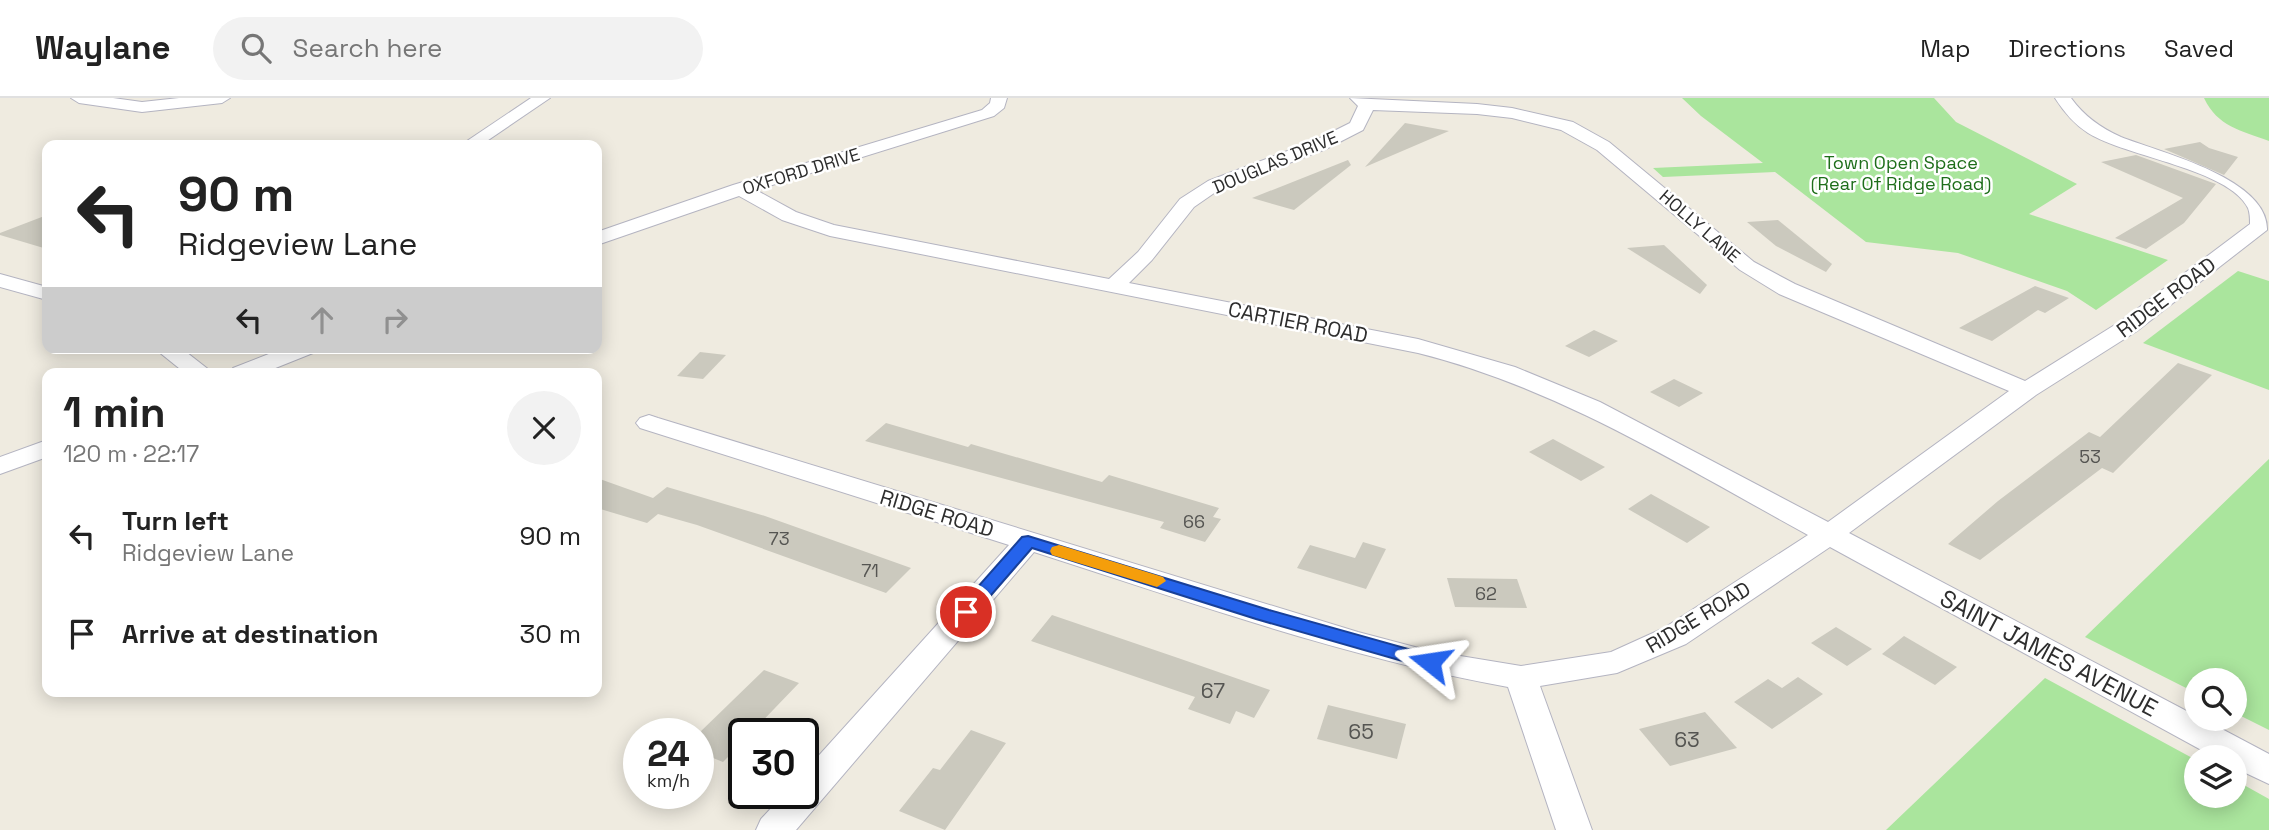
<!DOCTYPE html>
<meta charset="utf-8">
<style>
:root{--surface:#fff;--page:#f2f2f2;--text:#222;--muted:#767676;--line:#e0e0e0}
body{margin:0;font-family:"Space Grotesk",sans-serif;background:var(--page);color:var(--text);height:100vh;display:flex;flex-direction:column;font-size:26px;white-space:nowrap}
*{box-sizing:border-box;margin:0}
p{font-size:23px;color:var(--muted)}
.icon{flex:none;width:38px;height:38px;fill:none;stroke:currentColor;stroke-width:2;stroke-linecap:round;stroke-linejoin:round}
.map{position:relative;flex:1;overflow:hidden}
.details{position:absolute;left:42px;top:270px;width:560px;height:329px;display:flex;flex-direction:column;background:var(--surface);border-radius:14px;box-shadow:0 4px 18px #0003}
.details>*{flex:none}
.top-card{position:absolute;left:42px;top:42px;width:560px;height:214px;border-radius:14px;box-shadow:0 4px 18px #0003;background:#fff;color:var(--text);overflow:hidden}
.buttons{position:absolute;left:2184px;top:570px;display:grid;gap:14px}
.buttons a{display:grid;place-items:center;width:63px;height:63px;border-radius:50%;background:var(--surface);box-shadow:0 4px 18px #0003;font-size:35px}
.speed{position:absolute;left:623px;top:620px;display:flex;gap:14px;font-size:35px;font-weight:700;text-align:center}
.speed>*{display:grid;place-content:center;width:91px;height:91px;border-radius:50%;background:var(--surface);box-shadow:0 4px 18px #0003;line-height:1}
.speed small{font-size:18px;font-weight:400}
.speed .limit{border:4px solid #111;border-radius:10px;background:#fff;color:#111}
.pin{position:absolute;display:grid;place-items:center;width:60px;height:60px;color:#fff;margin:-30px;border:4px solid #fff;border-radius:50%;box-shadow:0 2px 7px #0007}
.me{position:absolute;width:77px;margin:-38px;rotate:285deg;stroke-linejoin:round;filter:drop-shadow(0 0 5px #0008)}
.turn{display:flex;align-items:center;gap:24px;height:147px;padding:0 21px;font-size:32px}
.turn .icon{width:91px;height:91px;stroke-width:2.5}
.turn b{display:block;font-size:49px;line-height:60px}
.lanes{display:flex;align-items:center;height:66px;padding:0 21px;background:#0003;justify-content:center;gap:35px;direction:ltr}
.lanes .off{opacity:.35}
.round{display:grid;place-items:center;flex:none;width:74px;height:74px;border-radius:37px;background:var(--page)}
.overview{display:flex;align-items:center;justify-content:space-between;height:119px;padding:0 21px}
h1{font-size:42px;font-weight:700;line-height:52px}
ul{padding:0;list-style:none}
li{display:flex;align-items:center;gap:21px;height:98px;padding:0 21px}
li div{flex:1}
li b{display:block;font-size:26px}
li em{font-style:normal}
header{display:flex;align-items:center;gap:42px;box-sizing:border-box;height:98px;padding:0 35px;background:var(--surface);border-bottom:2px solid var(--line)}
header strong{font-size:33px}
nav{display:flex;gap:38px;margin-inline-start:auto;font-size:24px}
.search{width:490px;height:63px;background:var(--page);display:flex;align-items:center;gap:18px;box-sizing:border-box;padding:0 24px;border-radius:38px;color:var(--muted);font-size:26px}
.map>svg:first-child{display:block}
.green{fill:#aae59d}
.building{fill:#cbc9be}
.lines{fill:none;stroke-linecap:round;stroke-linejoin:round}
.minor-casing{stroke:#b4b4c1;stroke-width:2}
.minor{fill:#fff;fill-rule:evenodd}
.route{fill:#2563eb;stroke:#184099;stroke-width:2}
.slow{fill:#f59e0b}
.labels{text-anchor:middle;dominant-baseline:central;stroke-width:5;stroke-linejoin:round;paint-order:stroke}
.far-street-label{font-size:18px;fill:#2e2e2e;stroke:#fff}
.far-park-label{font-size:18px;fill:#1e6e1a;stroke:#fff}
.number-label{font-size:18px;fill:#555552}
.street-label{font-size:21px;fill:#2e2e2e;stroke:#fff}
.near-number-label{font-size:21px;fill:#555552}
.near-street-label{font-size:24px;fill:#2e2e2e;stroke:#fff}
</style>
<header>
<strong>Waylane</strong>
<div class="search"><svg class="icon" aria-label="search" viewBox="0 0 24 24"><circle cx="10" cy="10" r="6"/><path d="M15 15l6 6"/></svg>Search here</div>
<nav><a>Map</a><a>Directions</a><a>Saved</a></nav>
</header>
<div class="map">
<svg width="2269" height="732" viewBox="0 0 2269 732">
<rect width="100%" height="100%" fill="#efebe0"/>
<g class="green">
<polygon points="1682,0 1934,0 1956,24 2077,86 2029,116 2168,162 2096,212 2067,193 1958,155 1866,144 1775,74 1663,79 1653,70 1763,65 1701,18"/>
<path d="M2204,0H2269V43C2240,32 2218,29 2204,0Z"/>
<polygon points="2238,173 2269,183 2269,292 2143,245"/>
<polygon points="2269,361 2269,632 2235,615 2235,583 2196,583 2196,595 2085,539"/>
<polygon points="2045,580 2196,662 2196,698 2235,698 2235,682 2269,701 2269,732 1886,732"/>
</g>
<g class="building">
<polygon points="1405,25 1449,33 1365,69"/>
<polygon points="2200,44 2209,50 2238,59 2224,77 2164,51"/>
<polygon points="2136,57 2216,86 2184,125 2146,151 2115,140 2183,100 2101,64"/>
<polygon points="1348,62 1351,67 1294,112 1252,100"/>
<polygon points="47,117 47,151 0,137 0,135"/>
<polygon points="1778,122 1832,166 1826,174 1776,148 1747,124"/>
<polygon points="1664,147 1707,187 1700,196 1627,150"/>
<polygon points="2035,188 2069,200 2045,215 2038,212 1992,243 1959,230"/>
<polygon points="1594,232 1618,243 1589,259 1565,248"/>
<polygon points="700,254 726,257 703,281 677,278"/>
<polygon points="2178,265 2212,277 2113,375 2102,370 1980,462 1948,446 1998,403 2089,334 2100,339"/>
<polygon points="1674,281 1703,295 1679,309 1650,294"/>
<polygon points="886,325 968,349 971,346 1102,384 1109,377 1219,410 1213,419 1221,421 1205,444 1160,430 1164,424 865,343"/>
<polygon points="1553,341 1605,369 1581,383 1529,354"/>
<polygon points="597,380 653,400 667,389 765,418 911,470 886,495 697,427 658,416 647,425 597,410"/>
<polygon points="1651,396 1710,429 1687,445 1628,411"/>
<polygon points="1363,444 1386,451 1366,491 1297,470 1310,447 1355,460"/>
<polygon points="1447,480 1517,481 1527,510 1455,509"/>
<polygon points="1052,517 1181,561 1270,592 1254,620 1236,613 1230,626 1188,611 1195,599 1031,543"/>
<polygon points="1836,529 1872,551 1847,568 1811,545"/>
<polygon points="1904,538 1957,569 1935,587 1882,556"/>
<polygon points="764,572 799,585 751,635 744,635 744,643 723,664 698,654 698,636"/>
<polygon points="1798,579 1823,596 1772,631 1734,604 1768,581 1782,590"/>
<polygon points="1328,607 1406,626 1397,661 1317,641"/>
<polygon points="1705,614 1737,650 1670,668 1639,631"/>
<polygon points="971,632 1006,645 945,732 899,713 933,670 940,672"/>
</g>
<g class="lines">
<defs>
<g id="minor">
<polygon points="71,0 113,0 142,4 179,0 230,0 222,5 142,14 79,5"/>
<polygon points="531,0 550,0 481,47 461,47"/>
<path d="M991,0H1007L1004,10L994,18L756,92L796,114L834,127L1109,181L1138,154L1180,101L1208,83L1314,43L1350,25L1358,8L1350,0L1477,6L1512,10L1573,24L1609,44L1754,164L1795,186L2025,283L2121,223L2250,126C2250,121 2250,115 2248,110C2229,71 2126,59 2088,35C2074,26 2064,14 2055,0H2071C2084,18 2101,30 2121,39C2152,52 2269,79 2267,132L2137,233L2036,297L1849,435L2196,618V621H2203L2269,656V686L2235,670V660H2216L1830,449L1686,546L1617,575L1540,588L1592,732H1556L1508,589C1346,560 1190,504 1034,454L796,732H756L761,721L785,695H803V675L1009,447L640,330L636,325L640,320L649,317L658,320L1358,534L1430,553L1521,568L1611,554L1664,530L1808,437C1682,368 1558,290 1418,255L830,138L782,122L739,98L597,147V134L733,87L982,12L990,5ZM1373,12L1477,16L1512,20L1561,32L1597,52L1740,172L1779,196L2009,293L1828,424L1600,304L1515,269L1418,241L1129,185L1152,162L1194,109L1220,91L1326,51L1363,32Z"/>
<polygon points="0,176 47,189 47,202 0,189"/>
<polygon points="154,250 181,250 213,275 185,275"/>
<polygon points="284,250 316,250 313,255 263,275 229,275 233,270"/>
<polygon points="47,342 47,359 0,376 0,359"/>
</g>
</defs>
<use href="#minor" class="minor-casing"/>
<use href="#minor" class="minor"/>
</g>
<polygon class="route" points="1028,438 1269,512 1437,559 1440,564 1437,569 1430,571 1256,521 1032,450 973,518 960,518 957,514 960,509 1022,439"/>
<polygon class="slow" points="1059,447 1163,479 1166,483 1157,489 1052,457 1050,453 1052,449"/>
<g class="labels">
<g class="far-street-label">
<text transform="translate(1275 64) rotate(-23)">DOUGLAS DRIVE</text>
<text transform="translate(801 73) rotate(-17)">OXFORD DRIVE</text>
<text transform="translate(1700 128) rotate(41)">HOLLY LANE</text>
</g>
<g class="far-park-label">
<text x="1901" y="64">Town Open Space<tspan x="1901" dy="21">(Rear Of Ridge Road)</tspan></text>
</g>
<g class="number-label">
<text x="2090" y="358">53</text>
<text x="1194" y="423">66</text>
<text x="779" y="440">73</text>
<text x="870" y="472">71</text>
<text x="1486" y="495">62</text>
</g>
<g class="street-label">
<text transform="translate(2166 199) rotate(-37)">RIDGE ROAD</text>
<text transform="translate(1298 224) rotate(11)">CARTIER ROAD</text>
<text transform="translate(937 415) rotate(17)">RIDGE ROAD</text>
<text transform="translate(1698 519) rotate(-31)">RIDGE ROAD</text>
</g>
<g class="near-number-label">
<text x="1213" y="592">67</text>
<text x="1361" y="633">65</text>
<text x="1687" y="641">63</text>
</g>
<g class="near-street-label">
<text transform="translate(2049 555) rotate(28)">SAINT JAMES AVENUE</text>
</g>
</g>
</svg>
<div class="buttons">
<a><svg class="icon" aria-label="search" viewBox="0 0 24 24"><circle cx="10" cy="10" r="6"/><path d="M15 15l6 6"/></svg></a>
<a><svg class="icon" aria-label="layers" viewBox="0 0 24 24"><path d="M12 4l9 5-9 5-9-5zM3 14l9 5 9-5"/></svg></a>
</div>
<div class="speed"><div>24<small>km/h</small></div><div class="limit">30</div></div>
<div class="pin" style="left:966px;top:514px;background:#d93025"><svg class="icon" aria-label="arrive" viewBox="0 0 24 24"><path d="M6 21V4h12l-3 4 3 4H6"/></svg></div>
<svg class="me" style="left:1430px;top:564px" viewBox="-20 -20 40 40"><path d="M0-17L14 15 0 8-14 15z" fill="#2563eb" stroke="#fff" stroke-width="4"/></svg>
<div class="top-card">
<div class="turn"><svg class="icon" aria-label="left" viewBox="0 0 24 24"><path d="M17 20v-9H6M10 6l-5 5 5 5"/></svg><div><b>90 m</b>Ridgeview Lane</div></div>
<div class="lanes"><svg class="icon" aria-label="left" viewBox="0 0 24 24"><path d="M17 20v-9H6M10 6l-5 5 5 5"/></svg><svg class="icon off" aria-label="ahead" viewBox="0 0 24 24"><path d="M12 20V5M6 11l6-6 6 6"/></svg><svg class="icon off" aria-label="right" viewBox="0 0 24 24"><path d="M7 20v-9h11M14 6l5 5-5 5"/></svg></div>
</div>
<section class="details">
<div class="overview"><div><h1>1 min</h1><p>120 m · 22:17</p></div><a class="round"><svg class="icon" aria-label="close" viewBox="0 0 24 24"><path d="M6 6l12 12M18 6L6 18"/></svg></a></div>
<ul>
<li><svg class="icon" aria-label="left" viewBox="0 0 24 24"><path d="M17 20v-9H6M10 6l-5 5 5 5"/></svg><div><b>Turn left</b><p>Ridgeview Lane</p></div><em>90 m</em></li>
<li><svg class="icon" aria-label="arrive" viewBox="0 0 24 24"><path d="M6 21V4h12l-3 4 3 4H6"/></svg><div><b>Arrive at destination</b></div><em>30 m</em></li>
</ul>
</section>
</div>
